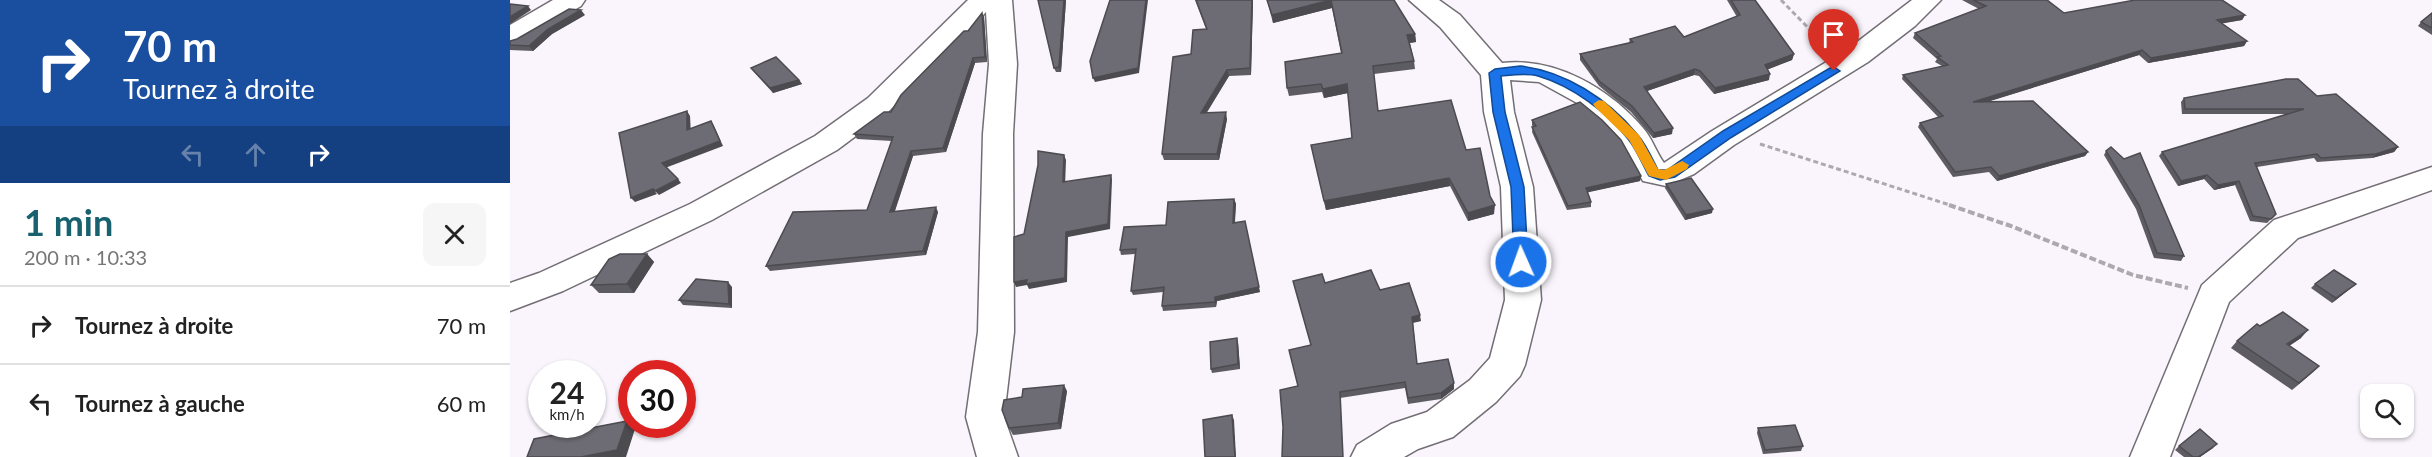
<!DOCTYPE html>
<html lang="fr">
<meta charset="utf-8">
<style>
:root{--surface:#fff;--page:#f6f6f6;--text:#222;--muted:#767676;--line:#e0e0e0;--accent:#18626f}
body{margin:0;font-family:Lato,sans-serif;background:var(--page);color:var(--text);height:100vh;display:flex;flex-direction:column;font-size:22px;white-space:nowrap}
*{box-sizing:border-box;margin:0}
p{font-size:20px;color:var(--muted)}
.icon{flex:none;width:33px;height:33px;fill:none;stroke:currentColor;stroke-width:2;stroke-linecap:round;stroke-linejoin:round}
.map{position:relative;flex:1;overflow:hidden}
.sheet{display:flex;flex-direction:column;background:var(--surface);width:510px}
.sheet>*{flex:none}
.hud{background:#1a4fa0;color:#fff;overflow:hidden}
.buttons{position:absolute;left:1850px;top:384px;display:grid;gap:12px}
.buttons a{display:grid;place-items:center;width:54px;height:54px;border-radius:12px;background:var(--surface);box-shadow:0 2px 4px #0004;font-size:30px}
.speed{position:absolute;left:18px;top:360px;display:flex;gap:12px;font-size:30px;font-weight:700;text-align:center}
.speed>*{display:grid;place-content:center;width:78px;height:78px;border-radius:50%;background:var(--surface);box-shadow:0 2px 4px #0004;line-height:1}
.speed small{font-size:15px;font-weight:400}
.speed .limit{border:9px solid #d22;background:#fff;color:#111}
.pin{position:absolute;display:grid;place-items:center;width:51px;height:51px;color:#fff;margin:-62px -26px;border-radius:50% 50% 50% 0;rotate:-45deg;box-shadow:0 0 6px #0007}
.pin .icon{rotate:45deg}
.me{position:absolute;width:66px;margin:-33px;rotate:358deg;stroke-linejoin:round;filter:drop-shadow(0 0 4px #0008)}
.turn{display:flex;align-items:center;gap:21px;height:126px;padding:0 24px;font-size:27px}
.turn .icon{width:78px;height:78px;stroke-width:2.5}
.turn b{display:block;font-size:42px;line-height:51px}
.lanes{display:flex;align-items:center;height:57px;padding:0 24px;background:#0003;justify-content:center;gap:30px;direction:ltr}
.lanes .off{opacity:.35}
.round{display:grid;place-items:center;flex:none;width:63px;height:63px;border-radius:12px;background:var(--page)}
.summary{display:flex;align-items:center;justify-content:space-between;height:102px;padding:0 24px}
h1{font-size:36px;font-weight:700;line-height:45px;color:var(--accent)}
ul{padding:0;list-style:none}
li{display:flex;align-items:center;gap:18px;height:78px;padding:0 24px;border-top:2px solid var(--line)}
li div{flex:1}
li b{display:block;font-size:22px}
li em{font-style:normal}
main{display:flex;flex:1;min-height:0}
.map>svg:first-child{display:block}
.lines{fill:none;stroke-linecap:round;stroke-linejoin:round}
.street-casing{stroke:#736e75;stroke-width:3}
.path-far1{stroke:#ada8ae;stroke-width:3;stroke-dasharray:5 3;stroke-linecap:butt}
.path{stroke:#ada8ae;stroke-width:4;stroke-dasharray:7 3;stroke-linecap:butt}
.street{fill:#fff;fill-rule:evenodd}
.wall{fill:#5e5c63}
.shaded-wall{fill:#4c4b50}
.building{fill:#6d6b73;stroke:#4c4b50;stroke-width:1.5}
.route{fill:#1a73e8;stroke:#114b97;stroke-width:1.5}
.slow{fill:#f59e0b}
</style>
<main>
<section class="sheet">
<div class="hud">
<div class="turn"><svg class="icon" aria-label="right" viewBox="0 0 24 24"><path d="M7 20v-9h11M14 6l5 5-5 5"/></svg><div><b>70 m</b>Tournez à droite</div></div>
<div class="lanes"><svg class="icon off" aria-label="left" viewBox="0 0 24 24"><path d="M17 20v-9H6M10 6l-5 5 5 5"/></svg><svg class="icon off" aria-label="ahead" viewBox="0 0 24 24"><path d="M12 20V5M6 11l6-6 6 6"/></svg><svg class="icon" aria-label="right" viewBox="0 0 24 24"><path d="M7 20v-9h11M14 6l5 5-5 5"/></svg></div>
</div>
<div class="summary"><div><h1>1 min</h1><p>200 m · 10:33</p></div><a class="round"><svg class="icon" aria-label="close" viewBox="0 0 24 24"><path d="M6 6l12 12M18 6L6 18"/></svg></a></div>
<ul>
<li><svg class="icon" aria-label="right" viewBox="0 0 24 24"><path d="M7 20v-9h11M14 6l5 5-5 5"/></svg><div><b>Tournez à droite</b></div><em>70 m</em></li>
<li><svg class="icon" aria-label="left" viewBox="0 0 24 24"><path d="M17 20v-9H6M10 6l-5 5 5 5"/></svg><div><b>Tournez à gauche</b></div><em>60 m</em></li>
</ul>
</section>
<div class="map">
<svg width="1922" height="457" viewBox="0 0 1922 457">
<rect width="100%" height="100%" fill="#faf4fc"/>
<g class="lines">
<defs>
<g id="street">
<polygon points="43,0 75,0 71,6 10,42 0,44 0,25"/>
<polygon points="458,0 502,0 507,64 503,134 504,332 494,417 508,457 467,457 456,417 468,332 473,134 479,64 476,12 378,112 327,150 202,220 53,291 0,311 0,283 29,273 180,204 305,136 358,98"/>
<path d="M899,0H929L950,15L992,63C1045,57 1099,88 1133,128C1142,138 1146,152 1154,163L1202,131L1338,49L1402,0H1431L1405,26L1358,62L1224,145L1184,174L1156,186L1133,181L1112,143L1093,123L1069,104L1029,82L1000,80L1004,112L1023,187L1031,300L1015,365L1010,376L986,402L943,437L908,449L894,457H841L847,445L881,424L917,412L960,380L980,358L995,300L991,187L974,112L971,75L930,27Z"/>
<polygon points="1922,167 1922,190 1788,238 1719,302 1660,457 1620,457 1692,285 1764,220"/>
</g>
</defs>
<use href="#street" class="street-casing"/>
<g class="path-far1">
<polyline points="1271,0 1316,46"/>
<polyline points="1250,144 1443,206"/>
</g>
<polyline class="path" points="1439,205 1501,226 1623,275 1678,288"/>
<use href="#street" class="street"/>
</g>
<g class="wall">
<polygon points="528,0 556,0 551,72 546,72 544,68"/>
<polygon points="685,0 743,0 741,75 719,76 696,113 717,119 709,160 654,160 652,154 681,54 696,29"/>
<polygon points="757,0 884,0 905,34 906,42 900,43 904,61 905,69 864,74 868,111 956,150 980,196 984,214 958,221 940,186 816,210 801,145 842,138 838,93 814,98 812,92 779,96 777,88 831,53 822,8 763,23"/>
<polygon points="1217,0 1245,0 1284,54 1282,60 1257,69 1259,80 1204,94 1189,76 1184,75 1137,91 1162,134 1143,138 1121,112 1089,86 1070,60 1070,54 1119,43 1120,39 1174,37 1227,17"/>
<polygon points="1452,0 1537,0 1554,13 1735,15 1732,20 1712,23 1737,41 1734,46 1638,63 1629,55 1476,102 1578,152 1575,156 1487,181 1479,172 1443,177 1408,127 1410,123 1428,117 1392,79 1393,75 1432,66 1425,62 1427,59 1403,38 1405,33 1469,9"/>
<polygon points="472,13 474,17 477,62 465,63 436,152 403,156 385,211 428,212 416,255 260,271 256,266 357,210 382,141 347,139 344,134 381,112 458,31"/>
<polygon points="1922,13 1922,35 1908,26 1911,22"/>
<polygon points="75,15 42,34 23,51 0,50 0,41 7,39"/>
<polygon points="241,68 289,80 292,84 263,93 244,72"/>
<polygon points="1807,96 1888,147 1884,152 1862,158 1807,162 1804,158 1747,167 1766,214 1757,223 1740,221 1725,185 1704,190 1694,179 1668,186 1649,156 1652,152 1779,114 1672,114 1671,102 1674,98"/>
<polygon points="1022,120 1131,176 1130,181 1077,192 1081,202 1081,207 1057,210 1022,132 1023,127 1022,125"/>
<polygon points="1596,151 1674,256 1671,261 1644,258 1626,209 1594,155"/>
<polygon points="1156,184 1202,213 1175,220 1155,188"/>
<polygon points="724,199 726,204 725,223 750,292 707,301 706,307 653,311 652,306 653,292 623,295 621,291 625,254 611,255 610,250 656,225"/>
<polygon points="137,254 144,262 124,293 89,293 81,285"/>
<polygon points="783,281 815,283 870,290 911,321 903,322 907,364 944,389 931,399 898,404 895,388 830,398 773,427 788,386 801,345"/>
<polygon points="1805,284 1846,284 1841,288 1822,303 1801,288"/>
<polygon points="222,287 222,308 173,305 169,300"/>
<polygon points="1750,326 1791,338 1779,346 1809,366 1782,390 1721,348 1727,341"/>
<polygon points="728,342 730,369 702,373 701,369"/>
<polygon points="557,391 551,429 503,435 499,428"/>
<polygon points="1248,428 1293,446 1291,451 1253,454 1247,433"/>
<polygon points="1669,446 1703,448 1690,457 1674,457 1665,450"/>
</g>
<g class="shaded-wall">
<polygon points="554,0 556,0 551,72 549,67"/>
<polygon points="636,0 638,0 629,73 585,82 583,78"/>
<polygon points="742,0 743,0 741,75 740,68"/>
<polygon points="821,0 822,8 763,23 762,15"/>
<polygon points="18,6 21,10 0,24 0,17"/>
<polygon points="71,10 75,15 42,34 23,51 19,46 38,29"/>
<polygon points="472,13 474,17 477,62 475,57"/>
<polygon points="1735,15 1732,20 1704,25 1707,20"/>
<polygon points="905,34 906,42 898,43 897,35"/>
<polygon points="1737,41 1734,46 1638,63 1641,58"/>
<polygon points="1632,50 1629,55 1461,107 1463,102"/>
<polygon points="1284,54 1282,60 1254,71 1255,65"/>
<polygon points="463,58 465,63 436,152 433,148"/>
<polygon points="1185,69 1184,75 1134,92 1134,87"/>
<polygon points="717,70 719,76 693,119 691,113"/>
<polygon points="1260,74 1259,80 1204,94 1205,88"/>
<polygon points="289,80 292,84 263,93 260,88"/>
<polygon points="837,84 838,93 814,98 813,89"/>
<polygon points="177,111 180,116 181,135 177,130"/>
<polygon points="716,112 717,119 709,160 707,154"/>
<polygon points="201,121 204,126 213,146 155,168 152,163"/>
<polygon points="1163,128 1162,134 1143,138 1144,133"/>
<polygon points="1888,147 1884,152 1862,158 1866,154"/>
<polygon points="401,151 403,156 383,216 380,212"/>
<polygon points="1578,152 1575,156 1487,181 1489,176"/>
<polygon points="554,155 556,160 555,186 553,182"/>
<polygon points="601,175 602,180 600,229 558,237 557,282 519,289 517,285 506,287 504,282 556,232"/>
<polygon points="1697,175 1694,179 1668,186 1671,181"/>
<polygon points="1131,176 1130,181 1075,193 1076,188"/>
<polygon points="939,178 940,186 816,210 814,201"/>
<polygon points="168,179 171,183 149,195 145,191"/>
<polygon points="1729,181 1725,185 1704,190 1708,185"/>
<polygon points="143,189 147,194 125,202 121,198"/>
<polygon points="724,199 726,204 724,228 723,223"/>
<polygon points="985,205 984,214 958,221 958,213"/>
<polygon points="426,207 428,212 416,255 413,251"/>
<polygon points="1203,209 1202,213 1175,220 1176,215"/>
<polygon points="735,221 750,292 707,301 706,307 705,302 705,297"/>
<polygon points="137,254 144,262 124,293 117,284"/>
<polygon points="218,282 222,287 222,308 219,304"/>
<polygon points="1846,284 1841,288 1822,303 1826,298"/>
<polygon points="910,315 911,321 903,323 902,317"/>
<polygon points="1798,330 1791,338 1770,352 1777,344"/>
<polygon points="727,338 728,342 730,369 728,364"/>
<polygon points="1809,366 1802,373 1782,390 1789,383"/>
<polygon points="944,383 944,389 931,399 931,393"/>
<polygon points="554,385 557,391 551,429 548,423"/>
<polygon points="722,415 724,420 726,457 725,457"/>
<polygon points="117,421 125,429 116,457 71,457"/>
<polygon points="1707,444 1703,448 1690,457 1688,457"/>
</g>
<g class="building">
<polygon points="528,0 554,0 549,67 544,68"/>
<polygon points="600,0 636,0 628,68 583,78 580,61"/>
<polygon points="686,0 742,0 740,68 717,70 691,113 716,112 707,154 652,154 663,57 681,54 683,30 697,29"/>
<polygon points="757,0 821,0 762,15"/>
<polygon points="821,0 884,0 905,34 897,35 904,61 863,66 868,111 941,100 956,150 970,148 980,196 985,205 958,213 939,178 814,201 801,145 842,138 837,84 813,89 811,84 777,88 775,62 832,53"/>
<polygon points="1221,0 1245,0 1284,54 1255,65 1260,74 1205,88 1190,71 1185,69 1134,87 1163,128 1144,133 1122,106 1089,81 1070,54 1123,42 1120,39 1165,26 1174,37 1230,15"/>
<polygon points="1463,0 1537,0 1554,13 1625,0 1712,0 1735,15 1707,20 1737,41 1641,58 1632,50 1463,102 1523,101 1578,152 1489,176 1481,167 1445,172 1410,123 1433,116 1393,75 1438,65 1427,57 1431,56 1405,33 1476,6"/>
<polygon points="0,4 18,6 0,17"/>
<polygon points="59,9 71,10 38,29 19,46 0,45 0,41 7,39"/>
<polygon points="472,13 475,57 463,58 433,148 401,151 380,212 426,207 413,251 256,266 283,212 357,210 383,137 344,134 374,112 381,112 391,95 454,31 458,31"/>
<polygon points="1922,13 1922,28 1911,22"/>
<polygon points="266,57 289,80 260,88 241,68"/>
<polygon points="1776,79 1788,79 1807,96 1826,94 1888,147 1866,154 1811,158 1807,154 1745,163 1766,214 1761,219 1743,216 1729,181 1708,185 1697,175 1671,181 1652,152 1794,109 1675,109 1674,98"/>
<polygon points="1070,102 1092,120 1111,140 1131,176 1076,188 1081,202 1058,206 1022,127 1026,126 1022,120"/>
<polygon points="177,111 177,130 201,121 210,141 152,163 168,179 145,191 143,189 121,198 109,133"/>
<polygon points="1601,147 1614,159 1630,153 1674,256 1647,253 1629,205 1596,151"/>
<polygon points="528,151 554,155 553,182 601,175 598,224 556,232 555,278 516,284 517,280 504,282 504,237 514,234 528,165"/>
<polygon points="1181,178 1203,209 1176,215 1156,184"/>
<polygon points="724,199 723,223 735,221 749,287 705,297 705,302 652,306 654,287 621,291 626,249 610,250 614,227 656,225 658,202"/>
<polygon points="110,254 137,254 117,284 81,285 99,259"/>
<polygon points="861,270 870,290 899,283 910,315 902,317 907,364 938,359 944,383 931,393 898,398 895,382 830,392 833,457 772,457 773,427 770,390 788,386 779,350 801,345 783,281 812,274 815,283"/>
<polygon points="1824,270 1846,284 1826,298 1805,284"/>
<polygon points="186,279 218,282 219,304 169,300"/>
<polygon points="1773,312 1798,330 1777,344 1809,366 1789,383 1727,341 1747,324 1750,326"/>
<polygon points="727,338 728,364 701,369 700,342"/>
<polygon points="554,385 548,423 499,428 492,410 494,400 512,397 513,389"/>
<polygon points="722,415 725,457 695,457 693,420"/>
<polygon points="117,421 107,450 71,457 17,457 24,439"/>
<polygon points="1285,425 1293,446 1255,450 1248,428"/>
<polygon points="1690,429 1707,444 1688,457 1683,457 1669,446"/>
</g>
<path class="route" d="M1010,66C1055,71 1098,99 1127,134C1136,144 1142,158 1148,170H1157L1213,131L1320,68L1324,67L1330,71L1222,137L1165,177L1150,180L1139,176C1132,164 1127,150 1118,139C1097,112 1062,86 1028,76C1016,73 1003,75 991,76L995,112L1014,187L1018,262L1011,268L1004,262L1001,187L983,112L979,73L985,69Z"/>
<polygon class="slow" points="1089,100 1094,101 1129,135 1148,169 1154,170 1172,161 1179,165 1177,169 1156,180 1139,176 1119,140 1085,107 1083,104"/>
</svg>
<div class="buttons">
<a><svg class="icon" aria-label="search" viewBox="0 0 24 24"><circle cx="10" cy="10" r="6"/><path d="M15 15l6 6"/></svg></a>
</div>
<div class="speed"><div>24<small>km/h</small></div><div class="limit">30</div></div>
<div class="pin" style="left:1324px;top:71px;background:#d93025"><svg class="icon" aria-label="arrive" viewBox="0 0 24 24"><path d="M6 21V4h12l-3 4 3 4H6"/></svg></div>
<svg class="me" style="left:1011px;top:262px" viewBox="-20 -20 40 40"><circle r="17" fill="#1a73e8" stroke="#fff" stroke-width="3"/><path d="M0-11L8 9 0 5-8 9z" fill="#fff"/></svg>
</div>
</main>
